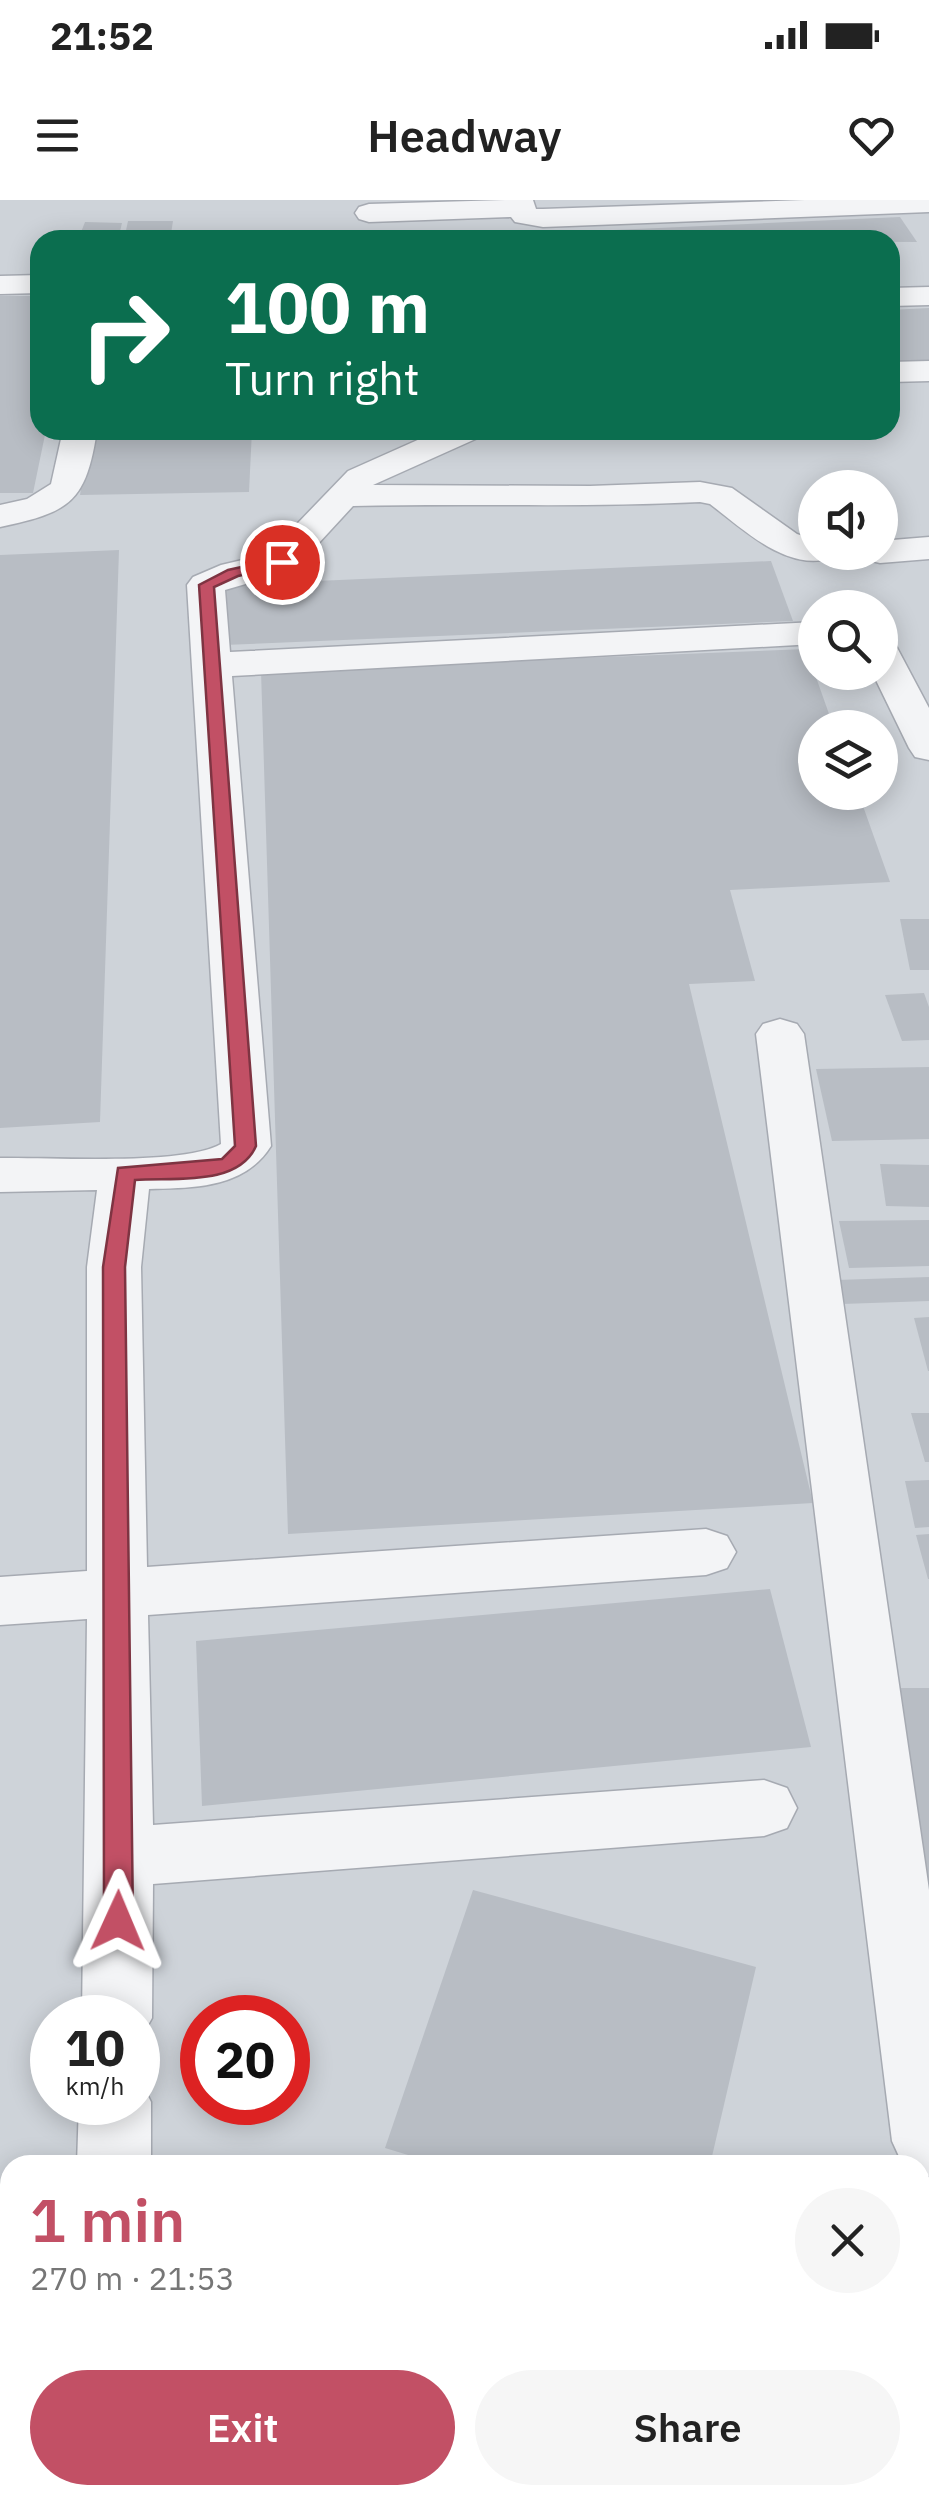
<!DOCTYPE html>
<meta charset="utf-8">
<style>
:root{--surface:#fff;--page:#f6f6f6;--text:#222;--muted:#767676;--accent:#c25065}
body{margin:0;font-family:"IBM Plex Sans",sans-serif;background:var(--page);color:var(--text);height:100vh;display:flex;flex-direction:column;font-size:38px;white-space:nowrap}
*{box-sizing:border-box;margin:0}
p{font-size:32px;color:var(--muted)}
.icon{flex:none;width:55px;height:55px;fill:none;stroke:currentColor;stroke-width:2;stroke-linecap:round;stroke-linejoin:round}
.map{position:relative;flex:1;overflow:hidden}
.side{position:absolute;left:0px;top:1955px;width:930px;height:350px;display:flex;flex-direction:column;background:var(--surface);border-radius:30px 30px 0 0;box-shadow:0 5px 25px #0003}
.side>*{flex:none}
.banner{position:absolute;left:30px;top:30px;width:870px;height:210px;border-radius:30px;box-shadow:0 5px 25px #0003;background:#0b6e4f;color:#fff;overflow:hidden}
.tools{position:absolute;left:798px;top:270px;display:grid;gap:20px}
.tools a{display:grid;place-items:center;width:100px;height:100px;border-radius:50%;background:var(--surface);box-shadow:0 5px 25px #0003;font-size:50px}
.speed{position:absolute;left:30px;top:1795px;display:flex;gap:20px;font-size:50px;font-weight:700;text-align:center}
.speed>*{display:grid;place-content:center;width:130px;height:130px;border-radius:50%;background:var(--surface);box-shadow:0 5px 25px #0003;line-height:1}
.speed small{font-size:25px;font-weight:400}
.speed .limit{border:15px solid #d22;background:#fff;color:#111}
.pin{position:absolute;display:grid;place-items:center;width:85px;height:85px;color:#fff;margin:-42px;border:5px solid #fff;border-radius:50%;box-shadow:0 2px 10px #0007}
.me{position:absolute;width:110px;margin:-55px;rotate:1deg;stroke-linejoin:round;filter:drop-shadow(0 0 8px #0008)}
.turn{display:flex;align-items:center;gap:35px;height:210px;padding:0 30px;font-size:45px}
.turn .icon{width:130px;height:130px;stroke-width:2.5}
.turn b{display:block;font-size:70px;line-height:85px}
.round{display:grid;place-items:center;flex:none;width:105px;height:105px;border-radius:52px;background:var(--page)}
.summary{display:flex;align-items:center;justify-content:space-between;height:170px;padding:0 30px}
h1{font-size:60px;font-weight:600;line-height:75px;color:var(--accent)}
.primary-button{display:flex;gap:20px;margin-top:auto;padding:20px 30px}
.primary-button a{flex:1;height:115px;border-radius:60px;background:var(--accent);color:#fff;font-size:40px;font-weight:600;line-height:115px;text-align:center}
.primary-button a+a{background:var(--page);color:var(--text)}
.status{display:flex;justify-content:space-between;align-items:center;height:70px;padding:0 50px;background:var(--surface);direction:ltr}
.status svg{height:28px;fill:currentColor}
header{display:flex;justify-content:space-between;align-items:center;height:130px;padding:0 30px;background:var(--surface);font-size:45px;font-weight:600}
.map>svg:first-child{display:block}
.built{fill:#ced3d9;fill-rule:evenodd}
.building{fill:#b8bdc4}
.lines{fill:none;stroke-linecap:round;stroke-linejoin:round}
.minor-casing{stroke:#a6aab2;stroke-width:3}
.minor{fill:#f3f4f6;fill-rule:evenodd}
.route{fill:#c25065;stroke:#7e3442;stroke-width:2.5}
</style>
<div class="status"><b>21:52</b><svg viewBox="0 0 49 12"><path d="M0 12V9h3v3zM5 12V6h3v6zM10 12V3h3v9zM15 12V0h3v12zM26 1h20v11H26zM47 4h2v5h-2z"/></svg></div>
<header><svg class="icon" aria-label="menu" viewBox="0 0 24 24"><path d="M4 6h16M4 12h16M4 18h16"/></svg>Headway<svg class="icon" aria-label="heart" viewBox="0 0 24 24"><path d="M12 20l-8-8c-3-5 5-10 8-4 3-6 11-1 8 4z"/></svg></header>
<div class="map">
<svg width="929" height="2305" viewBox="0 0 929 2305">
<rect width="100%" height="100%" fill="#e0e3e8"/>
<path class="built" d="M0,0H929V2305H0ZM40,40H890V230H40ZM815,288H880V352H815ZM815,408H880V472H815ZM815,528H880V592H815ZM52,1818H138V1902H52ZM202,1818H288V1902H202ZM10,1965H920V2295H10Z"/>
<g class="building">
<polygon points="900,17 917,42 506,40 504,35"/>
<polygon points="128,21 173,21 170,40 124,40"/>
<polygon points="85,22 122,23 118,40 78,40"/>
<polygon points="0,96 40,96 40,230 46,230 33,293 0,293"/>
<polygon points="929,108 929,164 890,165 890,110"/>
<polygon points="91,230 252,230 249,292 80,295"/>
<polygon points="119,350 100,922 0,928 0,355"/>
<polygon points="771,361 793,421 224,445 223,385"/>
<polygon points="806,449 834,528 815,528 815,592 858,592 890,682 730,690 755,781 689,784 813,1303 288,1334 261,471"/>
<polygon points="900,719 929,719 929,770 910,770"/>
<polygon points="924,793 929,807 929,840 902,841 885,795"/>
<polygon points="929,867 929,939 832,941 816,869"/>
<polygon points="880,964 929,965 929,1007 886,1006"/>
<polygon points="929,1020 929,1066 849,1068 839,1021"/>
<polygon points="929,1077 929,1101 842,1104 836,1080"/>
<polygon points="929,1117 929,1171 928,1171 914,1118"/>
<polygon points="911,1213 929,1213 929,1262 925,1262"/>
<polygon points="929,1280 929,1327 915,1328 905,1281"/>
<polygon points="929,1334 929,1379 928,1379 916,1335"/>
<polygon points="770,1389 811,1547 202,1606 196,1441"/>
<polygon points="898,1488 929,1488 929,1728"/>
<polygon points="473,1690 756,1767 710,1965 441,1965 385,1948"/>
</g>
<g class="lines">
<defs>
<g id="minor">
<polygon points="505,0 533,0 536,9 543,9 805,0 929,0 929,12 543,27 515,22 511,17 369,22 359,19 355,13 359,7 369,4"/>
<polygon points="40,75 40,93 0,94 0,76"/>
<polygon points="929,87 929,105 890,106 890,88"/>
<polygon points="929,161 929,181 890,182 890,162"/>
<path d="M63,230H97C86,303 70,312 0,327V305L27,299L51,284Z"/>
<path d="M440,230H485L480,237L373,285L590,286L700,282L732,288L797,334L815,340V352H832L828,359C784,370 742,328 710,304L700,302C584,308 469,303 353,306L294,370L225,390L230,452L815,422V444L232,476L271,946C245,988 194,988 149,989L141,1067L147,1367L706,1329L727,1336L736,1352L727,1368L706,1375L148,1415L153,1625L764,1580L787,1588L797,1608L787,1628L764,1636L153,1684L152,1818L138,1843V1818H82L87,1419L0,1425V1377L87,1371V1067L97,990L0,992V958C49,957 183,966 221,944L187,385L193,377L221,365L268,354L348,271Z"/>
<polygon points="929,337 929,359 880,363 867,360 862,352 880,352 880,341"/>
<polygon points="880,438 894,442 929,508 929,560 915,557 909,548 872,472 880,472"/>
<polygon points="780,819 797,824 804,834 929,1690 929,1976 920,1973 920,1965 903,1965 892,1941 756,834 763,824"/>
<polygon points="138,1876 151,1902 151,1965 77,1965 79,1902 138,1902"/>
<polygon points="58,2295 140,2295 139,2305 57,2305"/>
</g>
</defs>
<use href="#minor" class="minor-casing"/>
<use href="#minor" class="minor"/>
</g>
<path class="route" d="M282,358L289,362L287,365L238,376L214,387L256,946C238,987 173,977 135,980L125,1067L133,1721L128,1730L118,1734L109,1730L104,1721L103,1067L118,968L222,959L235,946L199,385L228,370Z"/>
</svg>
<div class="tools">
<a><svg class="icon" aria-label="sound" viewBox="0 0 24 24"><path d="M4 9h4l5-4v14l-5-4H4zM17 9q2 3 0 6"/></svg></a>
<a><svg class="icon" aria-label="search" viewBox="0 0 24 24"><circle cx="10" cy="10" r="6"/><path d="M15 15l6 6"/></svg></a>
<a><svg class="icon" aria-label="layers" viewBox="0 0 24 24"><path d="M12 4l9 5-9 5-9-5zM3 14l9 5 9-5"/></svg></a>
</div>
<div class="speed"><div>10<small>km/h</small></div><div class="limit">20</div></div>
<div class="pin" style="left:282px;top:362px;background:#d93025"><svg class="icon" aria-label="arrive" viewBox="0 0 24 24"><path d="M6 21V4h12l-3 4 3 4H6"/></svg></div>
<svg class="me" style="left:118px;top:1721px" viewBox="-20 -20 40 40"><path d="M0-17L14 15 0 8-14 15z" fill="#c25065" stroke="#fff" stroke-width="4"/></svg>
<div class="banner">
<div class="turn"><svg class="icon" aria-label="right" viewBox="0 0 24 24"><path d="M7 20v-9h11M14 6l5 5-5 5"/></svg><div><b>100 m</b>Turn right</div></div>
</div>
<section class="side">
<div class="summary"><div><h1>1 min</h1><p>270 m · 21:53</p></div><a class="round"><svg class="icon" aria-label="close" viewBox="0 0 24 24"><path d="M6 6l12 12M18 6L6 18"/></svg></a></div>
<div class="primary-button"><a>Exit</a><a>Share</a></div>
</section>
</div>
